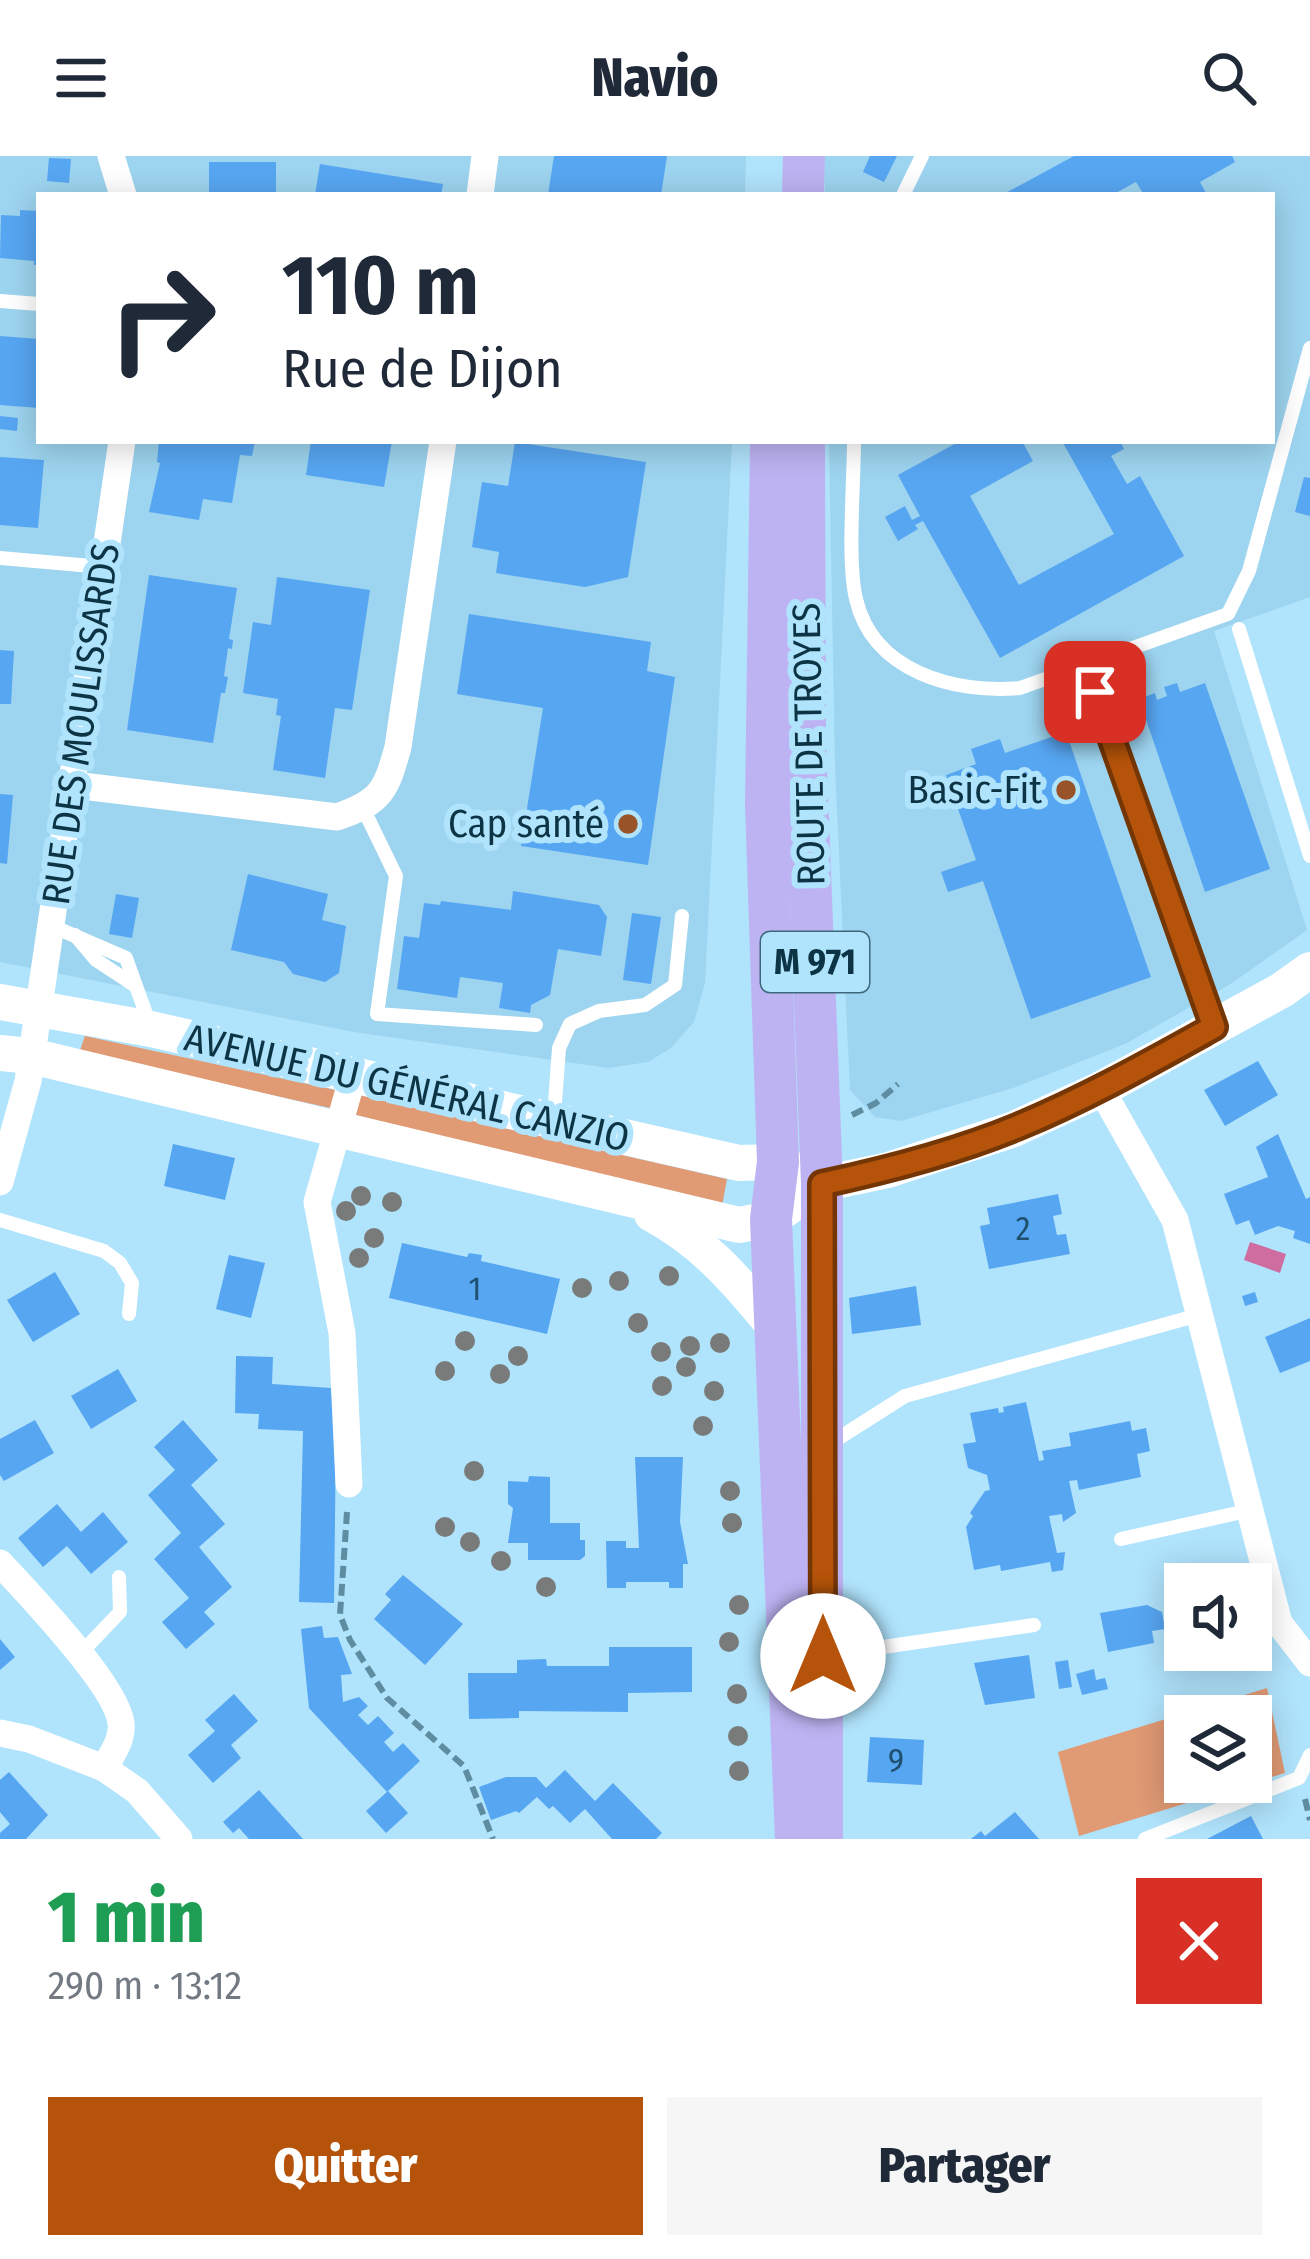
<!DOCTYPE html>
<html lang="fr">
<meta charset="utf-8">
<style>
:root{--surface:#fff;--page:#f6f6f7;--text:#1f2937;--muted:#747a83;--accent:#b45309}
body{margin:0;font-family:"Fira Sans Condensed",sans-serif;background:var(--page);color:var(--text);height:100vh;display:flex;flex-direction:column;font-size:45px;white-space:nowrap}
*{box-sizing:border-box;margin:0}
p{font-size:39px;color:var(--muted)}
.icon{flex:none;width:66px;height:66px;fill:none;stroke:currentColor;stroke-width:2;stroke-linecap:round;stroke-linejoin:round}
.map{position:relative;height:1683px;overflow:hidden}
.details{display:flex;flex-direction:column;background:var(--surface);flex:1}
.details>*{flex:none}
.guide{position:absolute;left:36px;top:36px;width:1239px;height:252px;border-radius:0px;box-shadow:0 6px 30px #0003;background:#fff;color:var(--text);overflow:hidden}
.tools{position:absolute;left:1164px;top:1407px;display:grid;gap:24px}
.tools a{display:grid;place-items:center;width:108px;height:108px;border-radius:0px;background:var(--surface);box-shadow:0 6px 30px #0003;font-size:60px}
.pin{position:absolute;display:grid;place-items:center;width:102px;height:102px;color:#fff;margin:-51px;border-radius:24px;box-shadow:0 6px 18px #0006}
.me{position:absolute;width:132px;margin:-66px;rotate:0deg;stroke-linejoin:round;filter:drop-shadow(0 0 9px #0008)}
.turn{display:flex;align-items:center;gap:42px;height:252px;padding:0 48px;font-size:54px}
.turn .icon{width:156px;height:156px;stroke-width:2.5}
.turn b{display:block;font-size:84px;line-height:102px}
.round{display:grid;place-items:center;flex:none;width:126px;height:126px;border-radius:0px;background:var(--page)}
.headline{display:flex;align-items:center;justify-content:space-between;height:204px;padding:0 48px}
h1{font-size:72px;font-weight:800;line-height:90px;color:#1e9e55}
.action{display:flex;gap:24px;margin-top:auto;padding:24px 48px}
.action a{flex:1;height:138px;border-radius:0px;background:var(--accent);color:#fff;font-size:48px;font-weight:800;line-height:138px;text-align:center}
.action a+a{background:var(--page);color:var(--text)}
header{display:flex;justify-content:space-between;align-items:center;height:156px;padding:0 48px;background:var(--surface);font-size:54px;font-weight:800}
.map>svg:first-child{display:block}
.built{fill:#9dd4ef}
.green{fill:#e09a74;fill-rule:evenodd}
.water{fill:#cf6da0}
.building{fill:#57a6f2}
.lines{fill:none;stroke-linecap:round;stroke-linejoin:round}
.path{stroke:#5e8ca1;stroke-width:6;stroke-dasharray:12 6;stroke-linecap:butt}
.lane{stroke:#fff;stroke-width:14}
.street{stroke:#fff;stroke-width:27}
.secondary{stroke:#fff;stroke-width:36}
.primary{stroke:#beb3f2;stroke-width:42}
.tree{fill:#797b7a}
.route-casing{stroke:#753606;stroke-width:30}
.route{stroke:#b45309;stroke-width:21}
.poi-dot{fill:#995329;stroke:#b0e3fc;stroke-width:4.5}
.labels{text-anchor:middle;dominant-baseline:central;stroke-width:12;stroke-linejoin:round;paint-order:stroke}
.number-label{font-size:33px;fill:#1f5070}
.shield{fill:#b0e3fc;stroke:#3d687c;stroke-width:3}
.shield-label{font-size:36px;font-weight:bold;fill:#0c3445}
.street-label{font-size:39px;fill:#0c3445;stroke:#b0e3fc}
.poi-label{font-size:39px;fill:#0c3445;stroke:#b0e3fc;text-anchor:end}
</style>
<header><svg class="icon" aria-label="menu" viewBox="0 0 24 24"><path d="M4 6h16M4 12h16M4 18h16"/></svg>Navio<svg class="icon" aria-label="search" viewBox="0 0 24 24"><circle cx="10" cy="10" r="6"/><path d="M15 15l6 6"/></svg></header>
<div class="map">
<svg width="1310" height="1683" viewBox="0 0 1310 1683">
<rect width="100%" height="100%" fill="#b0e3fc"/>
<g class="built">
<polygon points="0,0 746,0 745,39 39,39 39,285 732,285 705,827 694,866 671,892 648,906 609,912 354,876 0,806"/>
<polygon points="824,0 1310,0 1310,441 1214,475 1307,774 1232,827 1125,888 1016,931 901,965 875,961 850,934 835,610 829,285 1272,285 1272,39 825,39"/>
</g>
<g class="green">
<polygon points="85,880 340,935 335,953 79,897"/>
<polygon points="355,938 727,1023 722,1050 351,958"/>
<path d="M1267,1532L1285,1617L1079,1680L1058,1596ZM1251,1560V1626H1185V1560Z"/>
</g>
<g class="water">
<polygon points="1250,1086 1286,1098 1280,1117 1244,1104"/>
<polygon points="1185,1493 1215,1494 1217,1504 1181,1514 1175,1496"/>
</g>
<g class="building">
<polygon points="554,0 667,0 661,39 548,39"/>
<polygon points="870,0 897,0 884,26 863,16"/>
<polygon points="1074,0 1232,0 1235,6 1200,26 1207,39 1144,39 1136,26 1112,39 1002,39"/>
<polygon points="49,2 71,3 69,27 47,25"/>
<rect x="209" y="6" width="67" height="33"/>
<polygon points="320,8 443,28 441,39 315,39"/>
<polygon points="20,54 39,55 39,109 34,109 34,105 0,102 1,59 20,60"/>
<polygon points="0,180 39,183 39,252 0,249"/>
<polygon points="0,260 18,262 17,275 0,273"/>
<polygon points="159,285 178,288 179,285 255,285 252,300 240,299 232,347 203,343 199,364 149,356 160,307 157,306"/>
<polygon points="311,285 392,285 384,331 306,319"/>
<polygon points="960,285 1022,285 1033,305 970,340 1019,429 1114,378 1062,285 1120,285 1124,293 1111,300 1127,328 1140,320 1184,400 1000,502 923,365 915,369 918,373 898,385 885,361 905,350 912,364 920,360 898,319"/>
<polygon points="515,286 646,306 628,421 585,431 496,417 499,396 472,391 482,326 508,330"/>
<polygon points="0,301 44,304 38,372 0,369"/>
<polygon points="1304,321 1310,322 1310,360 1295,356"/>
<polygon points="149,419 237,432 229,483 233,484 232,493 228,492 224,520 228,521 225,537 221,537 213,587 127,574"/>
<polygon points="277,421 370,434 352,554 335,552 325,622 273,614 281,560 276,559 278,543 243,537 253,466 271,469"/>
<polygon points="469,458 651,486 647,515 675,521 648,709 521,690 543,552 457,538"/>
<polygon points="0,494 14,495 11,548 0,548"/>
<polygon points="1177,527 1180,536 1205,527 1270,713 1205,736 1141,549 1142,542 1155,537 1157,544 1167,540 1164,531"/>
<polygon points="1066,576 1151,821 1031,863 983,725 948,736 941,716 976,704 946,619 976,608 971,593 1000,583 1005,597"/>
<polygon points="0,638 13,639 7,708 0,707"/>
<polygon points="248,718 328,738 322,764 346,770 339,817 325,826 293,818 284,806 231,794"/>
<polygon points="513,735 599,749 607,761 601,800 558,793 550,839 531,849 530,857 499,852 503,827 460,821 457,842 397,833 404,780 419,782 424,747 440,749 441,745 511,754"/>
<polygon points="116,738 139,742 132,782 109,778"/>
<polygon points="632,757 661,761 651,828 623,824"/>
<polygon points="1258,905 1278,939 1225,970 1204,934"/>
<polygon points="1278,978 1306,1043 1310,1041 1310,1088 1293,1082 1295,1075 1278,1070 1255,1079 1249,1064 1236,1069 1224,1038 1268,1021 1256,991"/>
<polygon points="173,988 235,1002 225,1044 164,1030"/>
<polygon points="1058,1038 1062,1058 1053,1060 1057,1079 1066,1078 1070,1098 989,1113 980,1070 990,1068 987,1052"/>
<polygon points="402,1087 467,1101 469,1097 482,1099 481,1105 560,1123 547,1178 389,1142"/>
<polygon points="229,1099 265,1107 251,1162 216,1153"/>
<polygon points="55,1116 80,1158 33,1186 7,1144"/>
<polygon points="916,1130 921,1169 852,1178 849,1142"/>
<polygon points="1255,1136 1258,1146 1245,1150 1242,1140"/>
<polygon points="1310,1162 1310,1205 1280,1217 1265,1181"/>
<polygon points="236,1200 273,1201 272,1228 331,1232 336,1278 334,1447 299,1446 303,1275 258,1273 259,1258 235,1257"/>
<polygon points="118,1213 137,1245 91,1273 71,1240"/>
<polygon points="1026,1246 1039,1305 1044,1304 1042,1295 1071,1290 1069,1277 1130,1265 1132,1275 1146,1272 1150,1295 1137,1298 1141,1321 1079,1334 1077,1324 1069,1325 1076,1357 1063,1366 1062,1358 1049,1360 1057,1397 1065,1396 1063,1414 1052,1416 1050,1406 1001,1415 1000,1409 974,1414 966,1371 973,1360 970,1357 985,1335 990,1334 987,1319 968,1312 963,1288 976,1286 970,1257 998,1252 999,1257 1004,1256 1003,1251"/>
<polygon points="35,1264 54,1297 4,1325 0,1319 0,1283"/>
<polygon points="183,1264 218,1304 191,1329 225,1368 199,1391 232,1431 204,1456 215,1468 186,1493 162,1466 189,1442 154,1403 181,1377 148,1339 175,1314 154,1291"/>
<polygon points="635,1301 683,1301 680,1366 688,1408 683,1408 683,1432 669,1432 669,1426 626,1426 626,1432 607,1432 606,1385 626,1385 626,1392 639,1392"/>
<polygon points="529,1320 550,1321 550,1367 580,1367 580,1384 585,1384 585,1400 580,1404 528,1404 528,1387 508,1387 513,1352 508,1348 508,1325 528,1326"/>
<polygon points="57,1348 81,1376 103,1356 128,1386 91,1418 67,1390 43,1411 18,1382"/>
<polygon points="403,1419 463,1468 425,1509 374,1463 391,1444 385,1438"/>
<polygon points="1147,1449 1162,1456 1165,1473 1152,1475 1154,1487 1108,1496 1100,1457"/>
<polygon points="322,1470 324,1482 338,1481 352,1518 341,1519 343,1546 359,1541 368,1550 358,1559 368,1569 378,1560 394,1577 384,1586 393,1596 403,1587 420,1605 387,1636 309,1552 301,1473"/>
<polygon points="0,1483 15,1501 0,1514"/>
<polygon points="609,1491 692,1491 692,1536 628,1537 628,1556 519,1555 519,1562 469,1563 468,1517 517,1517 517,1504 546,1503 547,1510 609,1510"/>
<polygon points="1029,1499 1035,1542 985,1549 974,1507"/>
<polygon points="1068,1504 1072,1531 1059,1533 1055,1506"/>
<polygon points="1094,1513 1096,1524 1105,1522 1108,1533 1082,1539 1076,1518"/>
<polygon points="234,1538 258,1565 231,1589 241,1602 213,1627 188,1599 215,1575 205,1564"/>
<polygon points="870,1581 924,1584 922,1629 867,1626"/>
<polygon points="565,1614 595,1645 613,1627 662,1677 656,1683 612,1683 585,1653 570,1667 553,1650 549,1653 537,1641 519,1657 516,1655 491,1664 479,1631 506,1621 536,1621 546,1632"/>
<polygon points="9,1616 48,1659 26,1683 0,1683 0,1677 10,1668 0,1656 0,1624"/>
<polygon points="259,1634 303,1683 249,1683 239,1672 233,1677 223,1666"/>
<polygon points="388,1635 408,1657 386,1677 366,1655"/>
<polygon points="1015,1656 1039,1683 971,1683 981,1675 985,1680"/>
<polygon points="1251,1660 1263,1683 1207,1683"/>
</g>
<g class="lines">
<g class="path">
<polyline points="852,959 876,947 898,928"/>
<polyline points="347,1356 340,1459 350,1484 387,1542 464,1610 493,1683"/>
<polyline points="1305,1643 1310,1664"/>
</g>
<g class="lane">
<polyline points="903,39 922,0"/>
<polyline points="0,145 39,148"/>
<path d="M854,285C854,328 847,404 856,443C873,516 955,538 1020,532L1228,458L1249,415L1310,192"/>
<polyline points="0,402 103,411"/>
<polyline points="1239,473 1310,700"/>
<polyline points="1095,536 1213,866"/>
<polyline points="363,652 396,720 377,858 536,869"/>
<polyline points="52,770 126,802 150,869"/>
<polyline points="75,779 96,804 134,829"/>
<polyline points="554,960 559,892 570,868 599,855 645,849 675,829 682,760"/>
<polyline points="0,1064 104,1095 120,1107 132,1127 129,1158"/>
<polyline points="831,1287 905,1240 1199,1159"/>
<polyline points="1121,1383 1251,1354"/>
<polyline points="80,1498 120,1456 119,1421"/>
<polyline points="828,1499 1034,1469"/>
<polyline points="1145,1683 1299,1622 1310,1599"/>
</g>
<g class="street">
<polyline points="111,0 123,39"/>
<polyline points="480,39 485,0"/>
<path d="M74,629L337,661C381,646 386,635 398,591L443,285"/>
<polyline points="1101,933 1175,1064 1279,1467 1310,1507"/>
<polyline points="0,1026 28,925 122,285"/>
<polyline points="349,1328 342,1177 317,1046 353,920"/>
<path d="M0,1407C28,1437 117,1530 121,1567C123,1584 112,1598 104,1612L137,1635L179,1683"/>
<polyline points="0,1577 29,1583 104,1612"/>
</g>
<g class="secondary">
<polyline points="0,846 151,873 739,1007 778,1006 804,1019"/>
<polyline points="0,897 31,900 739,1069 771,1063 822,1028 888,1014 1014,973 1101,933 1282,834 1310,814"/>
<path d="M652,1058C704,1086 737,1125 774,1170"/>
</g>
<g class="primary">
<polyline points="803,39 804,0"/>
<polyline points="771,285 766,648 778,1006 771,1063 796,1683"/>
<polyline points="804,285 805,585 822,1028 822,1682"/>
</g>
</g>
<g class="tree">
<circle cx="361" cy="1040" r="10"/>
<circle cx="392" cy="1046" r="10"/>
<circle cx="346" cy="1055" r="10"/>
<circle cx="374" cy="1082" r="10"/>
<circle cx="359" cy="1102" r="10"/>
<circle cx="669" cy="1120" r="10"/>
<circle cx="619" cy="1125" r="10"/>
<circle cx="582" cy="1132" r="10"/>
<circle cx="638" cy="1167" r="10"/>
<circle cx="465" cy="1185" r="10"/>
<circle cx="720" cy="1187" r="10"/>
<circle cx="690" cy="1190" r="10"/>
<circle cx="661" cy="1196" r="10"/>
<circle cx="518" cy="1200" r="10"/>
<circle cx="686" cy="1211" r="10"/>
<circle cx="445" cy="1215" r="10"/>
<circle cx="500" cy="1218" r="10"/>
<circle cx="662" cy="1230" r="10"/>
<circle cx="714" cy="1235" r="10"/>
<circle cx="703" cy="1270" r="10"/>
<circle cx="474" cy="1315" r="10"/>
<circle cx="730" cy="1335" r="10"/>
<circle cx="732" cy="1367" r="10"/>
<circle cx="445" cy="1371" r="10"/>
<circle cx="470" cy="1386" r="10"/>
<circle cx="501" cy="1405" r="10"/>
<circle cx="546" cy="1431" r="10"/>
<circle cx="739" cy="1449" r="10"/>
<circle cx="729" cy="1486" r="10"/>
<circle cx="737" cy="1538" r="10"/>
<circle cx="738" cy="1580" r="10"/>
<circle cx="739" cy="1615" r="10"/>
</g>
<g class="lines">
<defs>
<path id="route" d="M823,1500L822,1028C887,1014 954,997 1017,971C1085,943 1149,907 1214,871L1095,536"/>
</defs>
<use href="#route" class="route-casing"/>
<use href="#route" class="route"/>
</g>
<g class="poi-dot">
<circle cx="1066" cy="634" r="12"/>
<circle cx="628" cy="668" r="12"/>
</g>
<g class="labels">
<g class="number-label">
<text x="1023" y="1073">2</text>
<text x="475" y="1133">1</text>
<text x="896" y="1605">9</text>
</g>
<rect class="shield" x="761" y="776" width="108" height="60" rx="9"/>
<g class="shield-label">
<text x="815" y="806">M 971</text>
</g>
<g class="street-label">
<text transform="translate(81 568) rotate(-82)">RUE DES MOULISSARDS</text>
<text transform="translate(809 588) rotate(-91)">ROUTE DE TROYES</text>
<text transform="translate(407 932) rotate(13)">AVENUE DU GÉNÉRAL CANZIO</text>
</g>
<g class="poi-label">
<text x="1042" y="634">Basic-Fit</text>
<text x="604" y="668">Cap santé</text>
</g>
</g>
</svg>
<div class="tools">
<a><svg class="icon" aria-label="sound" viewBox="0 0 24 24"><path d="M4 9h4l5-4v14l-5-4H4zM17 9q2 3 0 6"/></svg></a>
<a><svg class="icon" aria-label="layers" viewBox="0 0 24 24"><path d="M12 4l9 5-9 5-9-5zM3 14l9 5 9-5"/></svg></a>
</div>
<div class="pin" style="left:1095px;top:536px;background:#d93025"><svg class="icon" aria-label="arrive" viewBox="0 0 24 24"><path d="M6 21V4h12l-3 4 3 4H6"/></svg></div>
<svg class="me" style="left:823px;top:1500px" viewBox="-20 -20 40 40"><circle r="19" fill="#fff"/><path d="M0-13L10 11 0 6-10 11z" fill="#b45309"/></svg>
<div class="guide">
<div class="turn"><svg class="icon" aria-label="right" viewBox="0 0 24 24"><path d="M7 20v-9h11M14 6l5 5-5 5"/></svg><div><b>110 m</b>Rue de Dijon</div></div>
</div>
</div>
<section class="details">
<div class="headline"><div><h1>1 min</h1><p>290 m · 13:12</p></div><a class="round" style="background:#d93025;color:#fff"><svg class="icon" aria-label="close" viewBox="0 0 24 24"><path d="M6 6l12 12M18 6L6 18"/></svg></a></div>
<div class="action"><a>Quitter</a><a>Partager</a></div>
</section>
